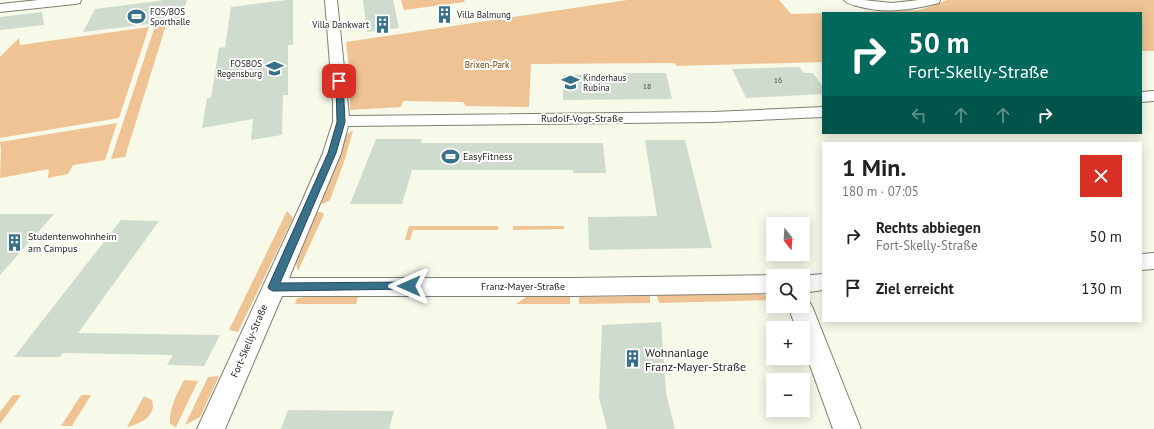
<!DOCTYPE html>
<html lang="de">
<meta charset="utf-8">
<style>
:root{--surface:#fff;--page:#f6f6f6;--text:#222;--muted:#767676}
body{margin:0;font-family:"PT Sans",sans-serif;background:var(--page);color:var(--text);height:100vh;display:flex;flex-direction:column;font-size:15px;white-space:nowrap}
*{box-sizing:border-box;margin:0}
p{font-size:13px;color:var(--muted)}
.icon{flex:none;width:22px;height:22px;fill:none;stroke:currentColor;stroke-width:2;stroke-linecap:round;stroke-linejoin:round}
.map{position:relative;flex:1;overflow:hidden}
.panel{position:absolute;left:822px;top:142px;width:320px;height:180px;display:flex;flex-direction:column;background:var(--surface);border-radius:0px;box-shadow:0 2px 10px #0003}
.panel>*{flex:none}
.hud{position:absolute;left:822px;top:12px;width:320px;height:122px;border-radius:0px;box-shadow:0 2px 10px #0003;background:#00695c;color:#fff;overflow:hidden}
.needle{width:26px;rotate:163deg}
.buttons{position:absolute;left:766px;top:217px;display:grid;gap:8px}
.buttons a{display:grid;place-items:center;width:44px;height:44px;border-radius:0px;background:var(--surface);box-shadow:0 2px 10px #0003;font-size:20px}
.pin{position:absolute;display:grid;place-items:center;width:34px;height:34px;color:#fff;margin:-17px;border-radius:8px;box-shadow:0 2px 6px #0006}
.me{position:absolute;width:44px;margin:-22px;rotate:270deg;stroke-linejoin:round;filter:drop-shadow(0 0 3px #0008)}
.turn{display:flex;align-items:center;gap:14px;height:84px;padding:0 20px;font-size:18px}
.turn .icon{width:52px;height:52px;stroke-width:2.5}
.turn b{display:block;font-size:28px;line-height:34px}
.lanes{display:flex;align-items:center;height:38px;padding:0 20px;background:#0003;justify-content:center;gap:20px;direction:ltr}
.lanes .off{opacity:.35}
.round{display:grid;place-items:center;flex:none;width:42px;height:42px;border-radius:0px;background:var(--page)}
.headline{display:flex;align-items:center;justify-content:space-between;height:68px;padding:0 20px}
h1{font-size:24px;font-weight:700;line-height:30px}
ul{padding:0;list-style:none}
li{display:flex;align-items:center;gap:12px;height:52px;padding:0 20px}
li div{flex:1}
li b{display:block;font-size:15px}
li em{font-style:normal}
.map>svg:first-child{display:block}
.green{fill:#f0c394}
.building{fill:#cfdbcc}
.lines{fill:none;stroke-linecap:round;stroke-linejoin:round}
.minor-casing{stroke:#7e8070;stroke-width:2}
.minor{fill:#fff;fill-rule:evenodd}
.route{fill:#39718b;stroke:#25495a}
.labels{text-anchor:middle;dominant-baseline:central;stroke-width:4;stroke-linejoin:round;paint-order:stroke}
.number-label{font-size:8px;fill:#4a4c44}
.far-poi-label{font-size:9px;fill:#1d1d17;stroke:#fff;text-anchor:start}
.far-park-label{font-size:9px;fill:#6d4000;stroke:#fff}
.street-label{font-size:10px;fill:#1d1d17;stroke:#fff}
.poi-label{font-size:10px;fill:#1d1d17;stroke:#fff;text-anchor:start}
.near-poi-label{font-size:12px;fill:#1d1d17;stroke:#fff;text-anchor:start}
</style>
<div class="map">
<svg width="1154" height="429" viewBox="0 0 1154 429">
<rect width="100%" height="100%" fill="#f7fae9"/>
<g class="green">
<polygon points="401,0 464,0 465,2 404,10"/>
<polygon points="627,0 779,0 791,14 823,13 823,62 676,66 675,63 531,64 529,107 466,106 463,102 403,101 401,107 350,110 350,76 346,42"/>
<polygon points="947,0 1154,0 1154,51 1141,51 1141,13 824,13 920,10"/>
<polygon points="166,25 125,157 111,159 155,26"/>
<polygon points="149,27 119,118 0,138 0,57 19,38 20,45"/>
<polygon points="117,123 105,160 73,165 68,174 48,178 49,169 0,178 1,150 0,142"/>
<polygon points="353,130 345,159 330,200 323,204 321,202 337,164 344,140 346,135"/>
<polygon points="287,211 293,218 238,332 229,330"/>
<polygon points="316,212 321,212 324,214 298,271 295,260"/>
<polygon points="409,226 498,226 498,230 413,230 410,240 405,240"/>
<polygon points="513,226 564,226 564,229 513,230"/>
<polygon points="758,294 770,296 770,300 659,303 657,295"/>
<polygon points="650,296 650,303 579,304 579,297"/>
<polygon points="307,297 358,297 356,304 295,304 297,298"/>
<polygon points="526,297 570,297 570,304 516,304"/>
<polygon points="219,376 200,417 185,425 208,377"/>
<path d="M184,380L198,381L176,427L170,424C169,408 177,394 184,380Z"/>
<polygon points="13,395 21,395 0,424 0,412"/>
<polygon points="81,395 91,395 72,426 61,426"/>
<path d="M144,396L152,400C157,416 140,424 127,427Z"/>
</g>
<g class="building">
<polygon points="165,0 187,0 181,20 83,32 95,9"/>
<polygon points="286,0 293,0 293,45 288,45 288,95 283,95 282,135 251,140 253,119 202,128 207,98 211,98 219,48 225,47 231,7"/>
<polygon points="363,0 393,0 399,28 367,32"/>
<polygon points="42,12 44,25 0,30 0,17"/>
<polygon points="799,67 804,73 813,73 823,87 823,94 746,98 732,69"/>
<polygon points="623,73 666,73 672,99 563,100 563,75 624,74"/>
<polygon points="376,139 422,139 421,143 603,143 606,173 573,173 573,170 412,170 402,204 350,204"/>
<polygon points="645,140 685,140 712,248 589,250 588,217 657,216"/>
<polygon points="0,214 54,214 0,275"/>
<polygon points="121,220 159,221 78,333 220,335 204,366 167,365 173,355 63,353 60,357 14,357"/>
<polygon points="661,322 666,393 675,429 607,429 599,397 602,325"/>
<polygon points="288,410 394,411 389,429 281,429"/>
</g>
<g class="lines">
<defs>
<g id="minor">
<polygon points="39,0 81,0 80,3 75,4 0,12 0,4"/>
<polygon points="325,0 337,0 349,116 713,112 823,107 823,117 713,122 348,126 341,153 289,278 575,278 773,275 775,276 773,276 773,293 575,296 282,296 225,429 197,429 300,206 323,153 329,134 333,122 333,103"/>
<path d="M844,0H863L892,3L919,0H940L939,3C911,10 885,14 857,6C853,5 847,4 844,0Z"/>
<polygon points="1154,91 1154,101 1141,102 1141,92"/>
<polygon points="1154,253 1154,269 1141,270 1141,254"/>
<polygon points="823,274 823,290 803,293 803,276 801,276"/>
<polygon points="803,298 808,300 812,306 861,429 833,429 803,346 803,328 796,328 788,306 803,306"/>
</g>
</defs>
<use href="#minor" class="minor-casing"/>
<use href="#minor" class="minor"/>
</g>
<polygon class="route" points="339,79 343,81 345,122 336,153 280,283 409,282 413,284 414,286 413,289 273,291 269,289 268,287 328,153 337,122 336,81"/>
<defs>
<symbol id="building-bare" viewBox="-9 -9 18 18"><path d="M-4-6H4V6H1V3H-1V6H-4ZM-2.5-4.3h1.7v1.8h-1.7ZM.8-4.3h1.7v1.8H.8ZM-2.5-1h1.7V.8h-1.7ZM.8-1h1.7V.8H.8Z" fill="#39718b" stroke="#fff" stroke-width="2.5" paint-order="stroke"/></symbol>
<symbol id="stadium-bare" viewBox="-9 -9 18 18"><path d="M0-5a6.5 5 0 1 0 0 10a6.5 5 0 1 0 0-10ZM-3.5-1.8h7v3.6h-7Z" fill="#39718b" stroke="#fff" stroke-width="2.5" paint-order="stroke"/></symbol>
<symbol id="university-bare" viewBox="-9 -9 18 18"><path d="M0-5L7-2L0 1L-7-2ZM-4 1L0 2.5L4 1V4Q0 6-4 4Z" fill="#39718b" stroke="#fff" stroke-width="2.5" paint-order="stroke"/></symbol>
<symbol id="school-bare" viewBox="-9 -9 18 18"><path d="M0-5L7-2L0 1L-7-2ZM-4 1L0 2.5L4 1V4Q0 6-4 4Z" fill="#39718b" stroke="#fff" stroke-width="2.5" paint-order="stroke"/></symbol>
</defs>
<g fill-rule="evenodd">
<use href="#building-bare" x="432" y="2" width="25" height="25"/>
<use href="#stadium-bare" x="124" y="4" width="25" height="25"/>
<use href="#building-bare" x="370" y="12" width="25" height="25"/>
<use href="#university-bare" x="262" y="56" width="25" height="25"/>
<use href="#school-bare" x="558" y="70" width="25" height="25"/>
<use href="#stadium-bare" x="438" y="144" width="25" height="25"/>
<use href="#building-bare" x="2" y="230" width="25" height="25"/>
<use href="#building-bare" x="620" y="346" width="25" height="25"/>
</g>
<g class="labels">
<g class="number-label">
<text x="778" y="80">16</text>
<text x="647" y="86">18</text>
</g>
<g class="far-poi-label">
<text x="150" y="11">FOS/BOS<tspan x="150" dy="10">Sporthalle</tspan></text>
<text x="457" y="14">Villa Balmung</text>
<text x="369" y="24" text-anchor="end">Villa Dankwart</text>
<text x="262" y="63" text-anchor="end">FOSBOS<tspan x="262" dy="10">Regensburg</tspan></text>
<text x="583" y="77">Kinderhaus<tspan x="583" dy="10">Rubina</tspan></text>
</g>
<g class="far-park-label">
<text x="487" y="64">Brixen-Park</text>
</g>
<g class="street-label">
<text x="582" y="118">Rudolf-Vogt-Straße</text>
<text x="523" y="286">Franz-Mayer-Straße</text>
<text transform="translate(249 341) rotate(-67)">Fort-Skelly-Straße</text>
</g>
<g class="poi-label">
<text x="463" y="156">EasyFitness</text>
<text x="28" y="236">Studentenwohnheim<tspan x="28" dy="12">am Campus</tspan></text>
</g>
<g class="near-poi-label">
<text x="645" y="352">Wohnanlage<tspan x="645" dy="14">Franz-Mayer-Straße</tspan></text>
</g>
</g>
</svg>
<div class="buttons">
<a><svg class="needle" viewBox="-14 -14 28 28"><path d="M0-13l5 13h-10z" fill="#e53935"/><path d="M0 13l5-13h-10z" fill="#767676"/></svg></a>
<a><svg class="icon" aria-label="search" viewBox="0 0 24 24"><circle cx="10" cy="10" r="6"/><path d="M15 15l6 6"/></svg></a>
<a>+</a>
<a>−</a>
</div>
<div class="pin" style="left:339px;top:81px;background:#d93025"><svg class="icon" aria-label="arrive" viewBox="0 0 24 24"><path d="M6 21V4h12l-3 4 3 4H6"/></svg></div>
<svg class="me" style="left:409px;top:286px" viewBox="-20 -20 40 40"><path d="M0-17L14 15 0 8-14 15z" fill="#39718b" stroke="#fff" stroke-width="4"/></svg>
<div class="hud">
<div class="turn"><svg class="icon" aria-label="right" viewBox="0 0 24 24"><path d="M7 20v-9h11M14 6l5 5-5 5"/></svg><div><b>50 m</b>Fort-Skelly-Straße</div></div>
<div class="lanes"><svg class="icon off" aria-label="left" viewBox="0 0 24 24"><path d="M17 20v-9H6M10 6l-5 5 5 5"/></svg><svg class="icon off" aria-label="ahead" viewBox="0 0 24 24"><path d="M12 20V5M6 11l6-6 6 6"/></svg><svg class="icon off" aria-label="ahead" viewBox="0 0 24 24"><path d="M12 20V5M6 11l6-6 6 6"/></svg><svg class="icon" aria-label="right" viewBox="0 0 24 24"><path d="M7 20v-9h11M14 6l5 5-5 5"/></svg></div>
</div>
<section class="panel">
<div class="headline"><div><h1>1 Min.</h1><p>180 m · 07:05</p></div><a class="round" style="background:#d93025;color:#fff"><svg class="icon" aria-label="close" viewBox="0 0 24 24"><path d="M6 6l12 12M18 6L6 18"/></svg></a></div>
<ul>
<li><svg class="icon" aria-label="right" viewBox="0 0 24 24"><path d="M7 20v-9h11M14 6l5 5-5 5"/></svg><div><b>Rechts abbiegen</b><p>Fort-Skelly-Straße</p></div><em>50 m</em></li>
<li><svg class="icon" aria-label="arrive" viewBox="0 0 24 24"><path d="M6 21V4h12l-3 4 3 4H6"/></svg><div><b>Ziel erreicht</b></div><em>130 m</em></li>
</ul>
</section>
</div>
